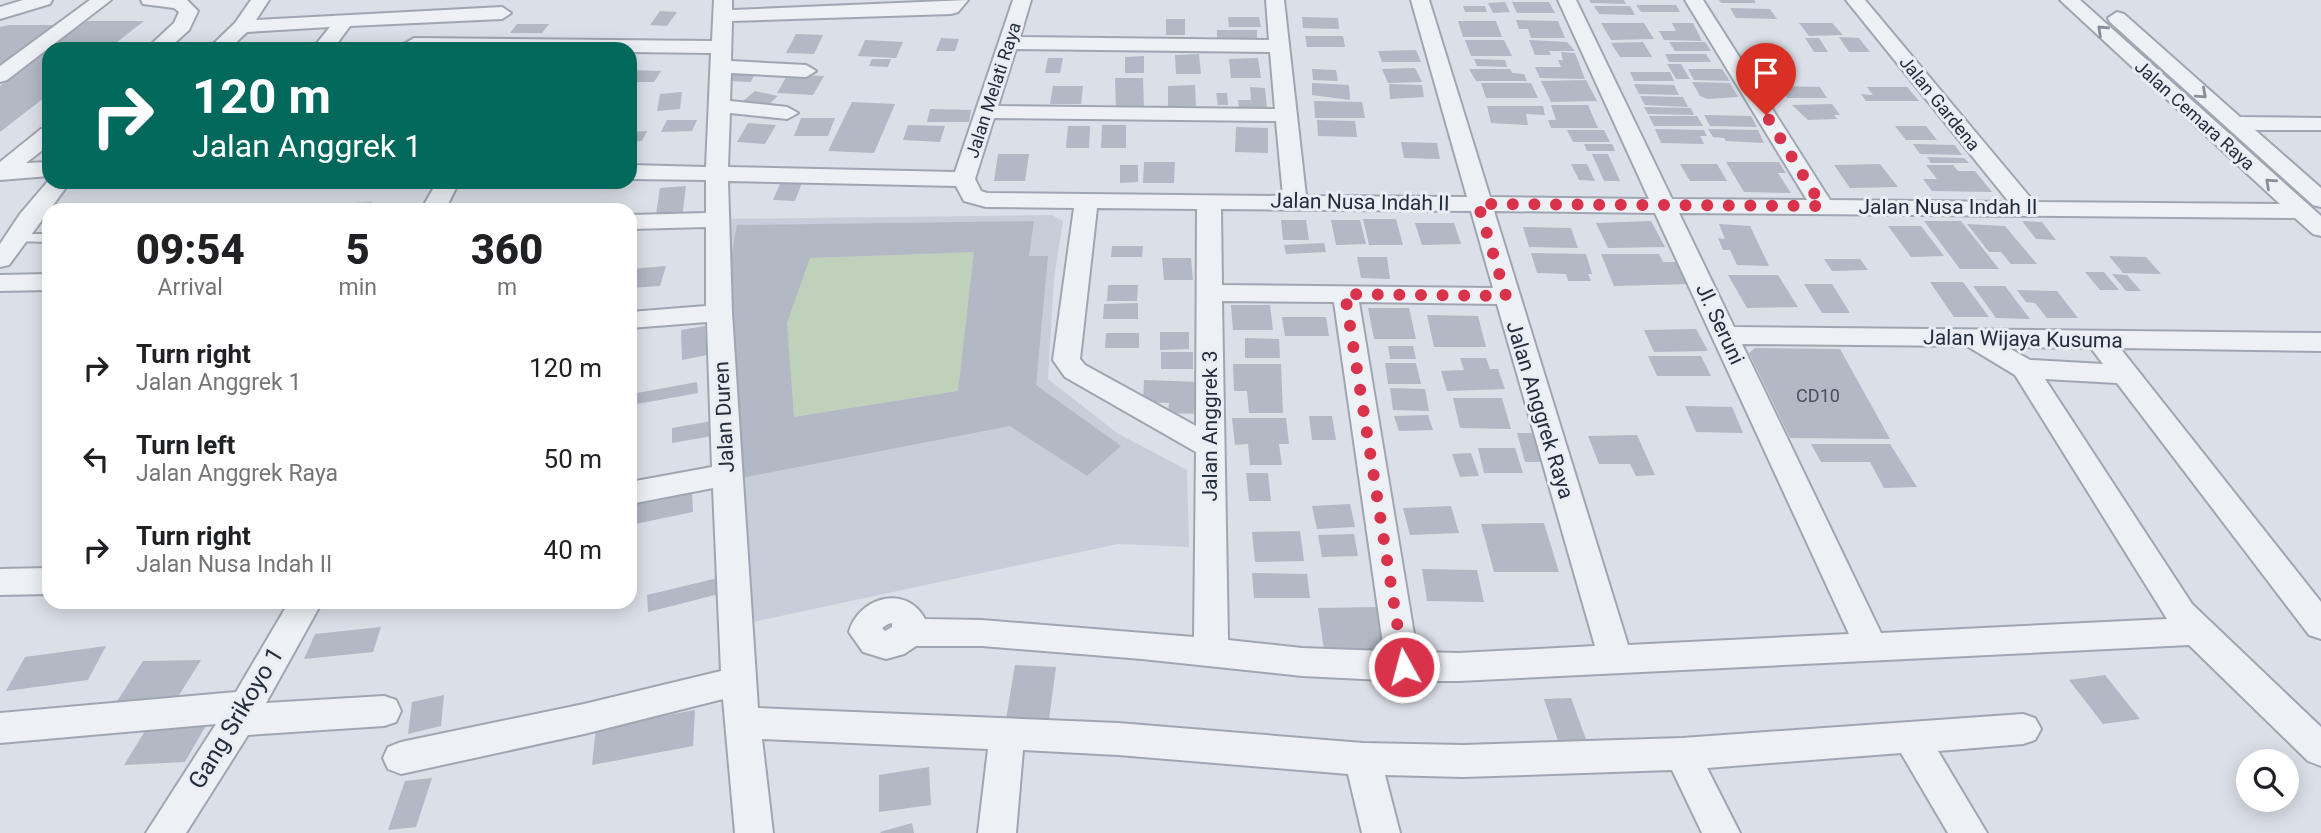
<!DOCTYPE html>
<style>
:root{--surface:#fff;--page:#f6f6f6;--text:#202124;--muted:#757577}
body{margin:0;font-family:Roboto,sans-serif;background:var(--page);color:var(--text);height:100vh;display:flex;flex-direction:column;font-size:26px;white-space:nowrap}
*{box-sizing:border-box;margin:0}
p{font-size:23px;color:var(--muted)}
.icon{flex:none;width:38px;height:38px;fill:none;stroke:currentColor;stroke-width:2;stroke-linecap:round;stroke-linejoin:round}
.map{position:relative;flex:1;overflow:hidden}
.drawer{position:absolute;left:42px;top:203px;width:595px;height:406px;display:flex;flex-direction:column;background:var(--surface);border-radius:21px;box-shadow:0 4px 18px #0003}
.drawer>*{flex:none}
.banner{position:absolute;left:42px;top:42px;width:595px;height:147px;border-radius:21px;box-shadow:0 4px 18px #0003;background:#00695c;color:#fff;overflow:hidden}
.tools{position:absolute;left:2236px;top:749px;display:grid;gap:14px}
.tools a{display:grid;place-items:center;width:63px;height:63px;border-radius:50%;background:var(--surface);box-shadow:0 4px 18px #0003;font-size:35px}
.pin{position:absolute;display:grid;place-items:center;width:60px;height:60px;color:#fff;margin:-72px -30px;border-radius:50% 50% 50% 0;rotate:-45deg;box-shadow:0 0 7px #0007}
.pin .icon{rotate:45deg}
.me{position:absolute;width:77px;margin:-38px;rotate:353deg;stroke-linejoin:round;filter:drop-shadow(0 0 5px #0008)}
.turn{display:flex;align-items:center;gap:24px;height:147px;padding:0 35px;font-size:32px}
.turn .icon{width:91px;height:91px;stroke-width:2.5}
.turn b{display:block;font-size:49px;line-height:60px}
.eta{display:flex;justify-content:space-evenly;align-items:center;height:119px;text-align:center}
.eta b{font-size:42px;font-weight:800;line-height:49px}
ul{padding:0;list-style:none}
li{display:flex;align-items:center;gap:21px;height:91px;padding:0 35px}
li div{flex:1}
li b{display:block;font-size:26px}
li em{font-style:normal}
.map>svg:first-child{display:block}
.built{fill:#c8ced9}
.green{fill:#c0d1bb}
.building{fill:#b2b8c4;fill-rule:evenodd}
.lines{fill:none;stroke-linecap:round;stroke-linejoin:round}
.lane-casing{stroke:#a0a6b1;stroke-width:4}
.street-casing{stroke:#a0a6b1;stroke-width:4}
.lane{fill:#edf0f5;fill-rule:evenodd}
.street{fill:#edf0f5;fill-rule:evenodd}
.oneway{stroke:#888e99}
.route{stroke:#d8334b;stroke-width:12;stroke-dasharray:0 21.6}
.labels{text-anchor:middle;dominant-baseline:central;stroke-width:6;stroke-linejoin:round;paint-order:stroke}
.far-street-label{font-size:18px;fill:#242d3d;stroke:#eaeef4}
.number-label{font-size:18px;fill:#48505f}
.street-label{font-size:21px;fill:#242d3d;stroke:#eaeef4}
.near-street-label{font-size:24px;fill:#242d3d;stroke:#eaeef4}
</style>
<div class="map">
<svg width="2321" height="833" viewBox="0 0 2321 833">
<rect width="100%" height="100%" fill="#dbdfe7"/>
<polygon class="built" points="1052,215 1063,221 1054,279 1048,379 1117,433 1187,470 1189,547 1118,544 739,625 717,219"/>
<polygon class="green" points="974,252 958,391 794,417 787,323 810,258"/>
<g class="building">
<polygon points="1589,0 1624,0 1626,4 1591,3"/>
<polygon points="1719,0 1754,0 1756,3 1721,3"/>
<polygon points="1505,2 1510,12 1493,13 1488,3"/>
<polygon points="1512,2 1549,2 1555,13 1517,13"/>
<polygon points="1636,5 1676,5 1680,12 1641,12"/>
<polygon points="1463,6 1485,6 1487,12 1465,12"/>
<polygon points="1594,6 1630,6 1635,15 1599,14"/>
<polygon points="1730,8 1770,9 1777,19 1736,18"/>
<polygon points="660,11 677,12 667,26 650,25"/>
<polygon points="1228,17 1259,17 1261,27 1229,27"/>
<polygon points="1302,17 1338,18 1339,29 1303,28"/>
<rect x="1166" y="19" width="19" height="16"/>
<polygon points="1516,20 1558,21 1565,38 1531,38 1528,29 1519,29"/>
<polygon points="87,21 144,21 108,49 49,49"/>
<polygon points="1458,21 1496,21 1502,37 1463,37"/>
<polygon points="1601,23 1644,23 1654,39 1611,40"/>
<polygon points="1672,23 1693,23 1702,41 1664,40 1659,31 1676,31"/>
<polygon points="1799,23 1832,23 1843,35 1809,36"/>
<polygon points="517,24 549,24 542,33 510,33"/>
<polygon points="9,25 62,25 0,70 0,27"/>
<rect x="1217" y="30" width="40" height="9"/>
<polygon points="796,34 823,35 814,54 786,53"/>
<polygon points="1305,36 1343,36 1345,47 1307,47"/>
<polygon points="1839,37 1859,38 1870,52 1849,52"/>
<polygon points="941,38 959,39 955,51 936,51"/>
<polygon points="1805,38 1819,38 1828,52 1814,52"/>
<polygon points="865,40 903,42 896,58 858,56"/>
<polygon points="1465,40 1504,40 1512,56 1471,56"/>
<polygon points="1529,40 1567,42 1575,51 1549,51 1551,55 1535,55"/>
<polygon points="1643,42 1652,57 1620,57 1611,43"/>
<polygon points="1669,42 1705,42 1711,51 1675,51"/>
<polygon points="49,49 49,94 0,132 0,86"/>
<polygon points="1416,50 1421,62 1382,62 1378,51"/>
<polygon points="1561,52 1575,53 1585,79 1540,78 1535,67 1561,67 1558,60 1563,60"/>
<polygon points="1199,54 1201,74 1176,74 1175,55"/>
<polygon points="1665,54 1706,54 1711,62 1669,62"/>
<polygon points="1144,56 1144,73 1125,73 1125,57"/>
<polygon points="1048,58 1063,58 1060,73 1045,73"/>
<polygon points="1258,58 1261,78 1231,78 1229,59"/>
<polygon points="872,59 891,59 888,67 869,66"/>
<polygon points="1474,59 1505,60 1507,67 1477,66"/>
<polygon points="1667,64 1681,64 1690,79 1676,79"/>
<polygon points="1415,68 1422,82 1388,83 1382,69"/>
<polygon points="1312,69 1336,70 1338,81 1313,80"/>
<polygon points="1469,69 1510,69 1512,73 1524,74 1527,81 1476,81"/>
<polygon points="1688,69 1722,69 1730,81 1694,80"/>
<polygon points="630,70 661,71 654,82 630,82"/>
<polygon points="1630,72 1670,72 1674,81 1634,81"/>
<polygon points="733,74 754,75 751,82 729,81"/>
<polygon points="788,74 824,76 813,95 777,93"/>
<polygon points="1115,78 1143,78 1144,110 1116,110"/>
<polygon points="1586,80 1597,101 1551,102 1541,81"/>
<polygon points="1692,82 1730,83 1738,97 1708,99 1700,96"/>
<polygon points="1312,83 1349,85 1350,100 1312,95"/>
<polygon points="1481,83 1531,83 1538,98 1486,98"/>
<polygon points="1389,84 1422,85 1424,97 1390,99"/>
<polygon points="1634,84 1674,85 1679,95 1639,94"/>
<polygon points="1195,85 1196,106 1168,106 1168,86"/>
<polygon points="1053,86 1083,86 1081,104 1050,104"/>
<polygon points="1780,86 1820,87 1827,98 1787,98"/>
<polygon points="1250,87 1265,88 1267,108 1239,107 1238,100 1251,100"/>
<polygon points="1867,87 1907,87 1919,101 1866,101 1861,94 1873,95"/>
<polygon points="755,91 778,96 766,107 742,102"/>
<polygon points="682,92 680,109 657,111 660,94"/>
<polygon points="1216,93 1227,93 1228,105 1218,105"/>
<polygon points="1640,96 1683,97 1688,107 1645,105"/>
<polygon points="1314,101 1362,102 1365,118 1315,118"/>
<polygon points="852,102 895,104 874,153 828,151"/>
<polygon points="1832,104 1840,115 1834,115 1837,119 1808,120 1792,105"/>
<polygon points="1551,105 1588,105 1598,128 1551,128 1548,120 1556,120"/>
<polygon points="1487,106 1543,106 1545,115 1526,114 1528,125 1491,123"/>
<polygon points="1644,107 1691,108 1694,115 1648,114"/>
<polygon points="930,109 971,110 969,122 927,122"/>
<polygon points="1704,115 1751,116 1757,127 1710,126"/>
<polygon points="1649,116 1697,116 1703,126 1654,126"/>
<polygon points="801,118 835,118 828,136 794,136"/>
<polygon points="667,120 697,120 692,131 661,132"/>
<polygon points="1317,120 1355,121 1357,137 1318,136"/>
<polygon points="748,123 776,125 765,144 737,142"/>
<polygon points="908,125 945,126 940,142 903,140"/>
<polygon points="1102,125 1126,125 1126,148 1101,148"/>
<polygon points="1068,126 1090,126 1089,148 1066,148"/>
<polygon points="1895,126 1926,126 1937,140 1906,140"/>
<polygon points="1236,127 1268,128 1268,153 1235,152"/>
<polygon points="1655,129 1704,130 1707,136 1700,136 1704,144 1661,143"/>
<polygon points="1708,129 1758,130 1764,143 1726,141 1724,138 1713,137"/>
<polygon points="1567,130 1604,130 1610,142 1573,142"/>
<polygon points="647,131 642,141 630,142 630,132"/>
<polygon points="1401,142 1437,143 1440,159 1404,158"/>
<polygon points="1584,144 1612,144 1615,151 1587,151"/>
<polygon points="1913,144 1955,145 1962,155 1920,154"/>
<polygon points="998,154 1029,154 1025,181 994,181"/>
<polygon points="1592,154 1608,154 1620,181 1604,181"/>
<polygon points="1927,157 1964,158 1969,163 1931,163"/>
<polygon points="1144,162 1175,162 1174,183 1143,183"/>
<polygon points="1726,162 1779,162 1786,173 1778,173 1791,193 1744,192"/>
<polygon points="1571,164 1587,164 1595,181 1579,180"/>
<polygon points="1680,164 1717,164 1727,181 1690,181"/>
<polygon points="1880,164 1898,187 1850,188 1834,165"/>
<polygon points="1120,165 1138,165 1138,182 1120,183"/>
<polygon points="1926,165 1953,165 1958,171 1975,171 1992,192 1932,191 1923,179 1937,179"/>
<polygon points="782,179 803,180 795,201 773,200"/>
<polygon points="686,186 682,218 655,221 660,188"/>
<polygon points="372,202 367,210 347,210 352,203"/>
<polygon points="1363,219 1396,219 1403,245 1369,245"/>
<polygon points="1281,220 1306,220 1309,240 1283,240"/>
<polygon points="1331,220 1360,220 1366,244 1336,245"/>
<path d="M1034,221L1029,256H1048L1036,385L1121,446L1087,476L1010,426L741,478L718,327L737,225ZM974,252L958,391L794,417L787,323L810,258Z"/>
<polygon points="1651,221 1665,247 1608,248 1596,223"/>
<polygon points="1924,221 1961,221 1999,269 1960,269"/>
<polygon points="2022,221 2042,222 2056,240 2036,239"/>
<polygon points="1415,223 1454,223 1461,244 1422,245"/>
<polygon points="1719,224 1750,226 1769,266 1737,265 1730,250 1723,250 1718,238 1725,239"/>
<polygon points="1967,224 2005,226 2037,264 2011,264 2001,252 1989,252"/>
<polygon points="1888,226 1921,226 1944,256 1911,257"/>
<polygon points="1523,227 1571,228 1578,248 1529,247"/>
<polygon points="1324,243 1326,252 1286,254 1284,245"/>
<polygon points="1112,246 1143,246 1142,257 1111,257"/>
<polygon points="1531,253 1586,254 1592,274 1588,274 1591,281 1568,281 1566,274 1537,273"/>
<polygon points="1601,254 1659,254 1663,262 1680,262 1690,284 1614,286"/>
<polygon points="2109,256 2146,257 2161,274 2123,273"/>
<polygon points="1357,257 1387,257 1390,279 1361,278"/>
<polygon points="1162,258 1191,258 1193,280 1164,280"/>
<polygon points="1824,259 1860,259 1868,270 1832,271"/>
<polygon points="666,266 660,286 630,288 630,269"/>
<polygon points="2085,272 2104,272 2119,290 2100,290"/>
<polygon points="2112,274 2127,275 2141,291 2126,291"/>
<polygon points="1728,275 1778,275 1798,307 1747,308"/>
<polygon points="1930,282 1963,282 1989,317 1954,317"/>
<polygon points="1804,284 1832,284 1850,313 1822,313"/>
<polygon points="1108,285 1138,285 1137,301 1107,301"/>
<polygon points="1973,286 2005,286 2030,319 1996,318"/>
<polygon points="2017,290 2057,291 2078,318 2047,318 2035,303 2026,302"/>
<polygon points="1138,303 1138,319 1103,319 1104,304"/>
<polygon points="1231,305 1270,305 1273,330 1233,330"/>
<polygon points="1368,308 1409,308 1416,339 1374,339"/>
<polygon points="1427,315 1478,316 1486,347 1434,347"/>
<polygon points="1282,317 1326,317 1329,336 1285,336"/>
<polygon points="705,326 707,355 682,360 681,330"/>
<polygon points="1696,329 1708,351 1654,352 1644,330"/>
<polygon points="1160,332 1189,332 1189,349 1160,350"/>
<polygon points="1106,333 1139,333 1139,348 1105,348"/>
<polygon points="1245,338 1279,339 1280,358 1245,358"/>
<polygon points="1388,346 1413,346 1416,359 1390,359"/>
<polygon points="1755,348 1840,349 1890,439 1790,438 1749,353"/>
<rect x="1161" y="352" width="32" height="17"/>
<polygon points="1648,356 1701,356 1711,376 1657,376"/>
<polygon points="1460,358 1486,358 1490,369 1498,369 1505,389 1447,391 1441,371 1464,370"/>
<polygon points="1385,363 1416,363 1421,384 1388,384"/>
<polygon points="1233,364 1281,364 1283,413 1249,413 1247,391 1234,391"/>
<polygon points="1144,380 1202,382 1201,414 1168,413 1169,403 1143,402"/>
<polygon points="697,382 698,393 637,404 637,393"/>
<polygon points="1390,388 1425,389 1429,411 1393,410"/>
<polygon points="1453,398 1502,398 1511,429 1460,428"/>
<polygon points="1685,406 1732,407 1743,433 1696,432"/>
<polygon points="1428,415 1433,430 1399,431 1394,416"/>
<polygon points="1309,416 1332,416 1336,440 1312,440"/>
<polygon points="1232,418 1286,418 1289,444 1279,444 1282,465 1250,465 1248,444 1235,445"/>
<polygon points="712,421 712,436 672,443 672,428"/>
<polygon points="1517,433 1532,433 1542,462 1525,462"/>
<polygon points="1637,435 1655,475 1636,476 1630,464 1599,464 1588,436"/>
<polygon points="1811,444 1890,444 1917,487 1884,488 1870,462 1821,462"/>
<polygon points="1478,448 1515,448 1523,473 1484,473"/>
<polygon points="1471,453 1479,476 1460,477 1452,454"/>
<polygon points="1246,473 1268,473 1271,501 1249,501"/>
<polygon points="692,492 693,512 630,525 630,505"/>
<polygon points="1350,504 1355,527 1317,529 1312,506"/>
<polygon points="1451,506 1459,533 1410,535 1403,508"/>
<polygon points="1544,523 1559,572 1494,572 1481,524"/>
<polygon points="1300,531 1304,561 1255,562 1252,532"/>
<polygon points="1354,534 1358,556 1322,557 1318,535"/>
<polygon points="1422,569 1477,570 1484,602 1427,601"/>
<polygon points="1252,573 1307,574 1310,598 1254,598"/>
<polygon points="722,577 723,593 648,612 647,595"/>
<polygon points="1378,607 1385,649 1324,650 1318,608"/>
<polygon points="381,627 373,652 304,659 315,634"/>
<polygon points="106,646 88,680 6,691 25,657"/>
<polygon points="201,660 171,708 112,709 143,661"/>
<polygon points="1015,665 1056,667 1049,720 1006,719"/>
<polygon points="2105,675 2140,719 2103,724 2069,680"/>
<polygon points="444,695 441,726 408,734 412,702"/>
<polygon points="1571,698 1588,745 1560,747 1544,699"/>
<polygon points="695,710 693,746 592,765 596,728"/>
<polygon points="209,720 185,762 124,765 150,723"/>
<polygon points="929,767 931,805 879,812 879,775"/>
<polygon points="432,778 416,827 388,830 405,781"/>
<polygon points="912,823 914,833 881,833 880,832"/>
</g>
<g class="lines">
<defs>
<polygon id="lane" points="18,234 49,234 49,242 14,241 12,238 14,235"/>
<g id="street">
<polygon points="23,0 52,0 50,4 0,19 0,7"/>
<polygon points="90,0 111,0 7,80 0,82 0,66"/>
<polygon points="141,0 187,0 198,11 189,30 168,49 146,49 174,23 179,12 174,8 143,4"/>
<polygon points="251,0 269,0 256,20 502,7 511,13 502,19 350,26 333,49 312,49 330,27 247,32 229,49 208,49 235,23"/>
<path d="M714,0H732V10L968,0L958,12L951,14L732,21L731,61L806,65L816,71L806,77L731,73L730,101L787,107L798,113L787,119L730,113L728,167L955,172L1013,0H1031L1020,37L1269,40L1266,0H1284L1306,196L1467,197L1411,0H1429L1490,197L1649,199L1558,0H1576L1672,199L1807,200L1685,0H1703L1830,200L2009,202L1846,0H1865L2034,202L2280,204L2060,0H2080L2321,216V236L2313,234L2295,218L1679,213L1734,327L2321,333V351L2120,348L2321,602V639L2309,635L2117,383L2045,379L2192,604L2321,727V766L2308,761L2189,645L1459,681H1403L1302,676L1142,659L982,646H916L904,654L886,659L863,652L849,632C858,598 906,583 925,619L982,620L1194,637L1196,452L1065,377L1053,360L1074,208L986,207L964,201L956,186L728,181L732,313L758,708L1118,723L1363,743L1463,745L1682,738L2023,714L2035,718L2041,729L2035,740L2023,744L1938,751L1987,833H1948L1901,753L1707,768L1740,833H1702L1672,770L1463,777L1385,775L1400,833H1362L1348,774L1118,755L1023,750L1016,833H978L988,749L762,739L773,833H735L723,699L584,734L401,774L388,769L383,758L388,747L401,742L584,704L721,671L713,488L630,504V482L712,467L707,322L630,328V312L706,306V227L630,229V215L706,213V180L630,179V165L706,167L711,53L630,52V49H411L404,44L414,38L712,41ZM1016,49L1270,52L1275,109L998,106ZM994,118L1276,121L1283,196L987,193L981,191L975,179ZM1097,208L1197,209L1196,426L1085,365L1080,359ZM1221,209L1471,211L1493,288L1222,285ZM1494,211L1655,213L1849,634L1628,645ZM1222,301L1334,302L1384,651L1302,648L1228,640ZM1359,302L1497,304L1595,646L1459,653L1417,652ZM1742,344L1967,346L2015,375L2167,619L1881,633ZM2007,347L2091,348L2103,364L2030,360ZM888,624L892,623V627L885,631L882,628Z"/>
<polygon points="2117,12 2124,14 2240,117 2321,118 2321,130 2255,130 2321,188 2321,207 2313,205 2110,22 2108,18"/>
<polygon points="49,128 49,145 26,163 49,162 49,176 0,180 0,162 41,129"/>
<polygon points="49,180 70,182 9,265 0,267 0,244 20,214"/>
<polygon points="437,182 459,182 445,210 421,210"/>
<polygon points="49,274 49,290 0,291 0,275"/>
<polygon points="49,568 49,594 0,595 0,569"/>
<polygon points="289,602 322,602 266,703 384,696 396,700 401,711 396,722 384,726 248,735 186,833 146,833 216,724 0,743 0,713 236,692"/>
</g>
</defs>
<use href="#lane" class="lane-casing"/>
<use href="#street" class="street-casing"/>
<use href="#lane" class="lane"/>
<use href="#street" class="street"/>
</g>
<defs><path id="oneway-chevron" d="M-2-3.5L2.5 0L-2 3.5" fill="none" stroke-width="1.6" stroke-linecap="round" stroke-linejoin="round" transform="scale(1.75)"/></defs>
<g class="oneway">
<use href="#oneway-chevron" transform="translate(2102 30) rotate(-137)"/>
<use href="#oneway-chevron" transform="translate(2202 94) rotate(42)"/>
<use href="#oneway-chevron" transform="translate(2270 183) rotate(-138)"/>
</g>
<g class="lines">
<polyline class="route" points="1404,667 1345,294 1506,296 1478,204 1822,206 1766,115"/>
</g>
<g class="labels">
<g class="far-street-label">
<text transform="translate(993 90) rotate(-72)">Jalan Melati Raya</text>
<text transform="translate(1940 103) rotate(51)">Jalan Gardena</text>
<text transform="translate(2195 115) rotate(42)">Jalan Cemara Raya</text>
</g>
<g class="number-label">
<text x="1818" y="395">CD10</text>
</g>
<g class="street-label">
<text transform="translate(1360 202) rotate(1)">Jalan Nusa Indah II</text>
<text x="1948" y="207">Jalan Nusa Indah II</text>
<text transform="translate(1720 324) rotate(65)">Jl. Seruni</text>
<text transform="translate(2023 339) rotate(1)">Jalan Wijaya Kusuma</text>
<text transform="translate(1540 410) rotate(73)">Jalan Anggrek Raya</text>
<text transform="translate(724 417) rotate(-93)">Jalan Duren</text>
<text transform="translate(1210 426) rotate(-90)">Jalan Anggrek 3</text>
</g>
<g class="near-street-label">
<text transform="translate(236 718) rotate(-59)">Gang Srikoyo 1</text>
</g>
</g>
</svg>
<div class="tools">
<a><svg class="icon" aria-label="search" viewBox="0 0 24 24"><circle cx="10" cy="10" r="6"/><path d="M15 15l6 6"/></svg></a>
</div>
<div class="pin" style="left:1766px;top:115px;background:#d93025"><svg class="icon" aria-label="arrive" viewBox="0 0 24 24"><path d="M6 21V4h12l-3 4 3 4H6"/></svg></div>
<svg class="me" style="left:1404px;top:667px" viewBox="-20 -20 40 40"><circle r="17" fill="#d8334b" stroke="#fff" stroke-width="3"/><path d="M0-11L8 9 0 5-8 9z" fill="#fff"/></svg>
<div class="banner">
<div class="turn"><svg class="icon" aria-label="right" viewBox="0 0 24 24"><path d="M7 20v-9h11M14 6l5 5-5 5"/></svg><div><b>120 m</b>Jalan Anggrek 1</div></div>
</div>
<section class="drawer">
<div class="eta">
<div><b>09:54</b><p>Arrival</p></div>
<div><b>5</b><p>min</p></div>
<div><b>360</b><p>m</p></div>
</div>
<ul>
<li><svg class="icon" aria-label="right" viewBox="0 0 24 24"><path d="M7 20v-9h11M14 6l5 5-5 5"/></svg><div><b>Turn right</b><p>Jalan Anggrek 1</p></div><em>120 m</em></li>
<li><svg class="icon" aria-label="left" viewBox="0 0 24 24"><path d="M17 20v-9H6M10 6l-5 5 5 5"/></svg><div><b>Turn left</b><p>Jalan Anggrek Raya</p></div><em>50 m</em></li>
<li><svg class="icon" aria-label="right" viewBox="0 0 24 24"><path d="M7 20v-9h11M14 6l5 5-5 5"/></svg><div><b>Turn right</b><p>Jalan Nusa Indah II</p></div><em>40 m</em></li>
</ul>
</section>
</div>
